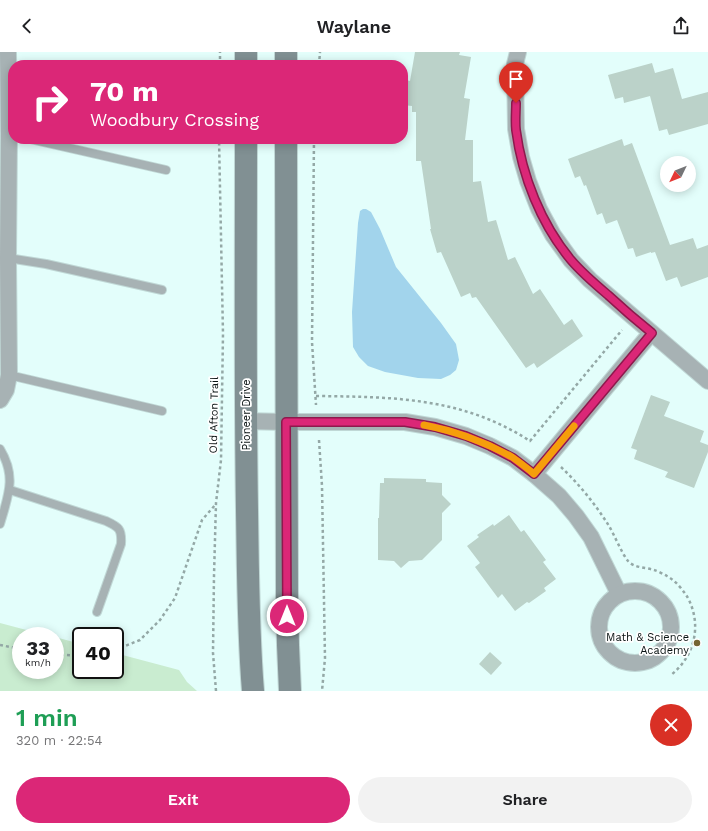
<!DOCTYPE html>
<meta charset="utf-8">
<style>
:root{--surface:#fff;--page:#f2f2f2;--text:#202124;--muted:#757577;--accent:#db2777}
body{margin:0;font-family:"Work Sans",sans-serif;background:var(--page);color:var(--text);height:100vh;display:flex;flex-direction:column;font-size:15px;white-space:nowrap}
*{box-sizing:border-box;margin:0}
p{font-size:13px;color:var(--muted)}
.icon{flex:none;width:22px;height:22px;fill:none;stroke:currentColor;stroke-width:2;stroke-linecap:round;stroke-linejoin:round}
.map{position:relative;height:639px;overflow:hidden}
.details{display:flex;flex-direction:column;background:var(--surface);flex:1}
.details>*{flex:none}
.hud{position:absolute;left:8px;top:8px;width:400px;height:84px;border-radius:16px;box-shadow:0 2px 10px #0003;background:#db2777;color:#fff;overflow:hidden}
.needle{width:26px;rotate:227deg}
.fabs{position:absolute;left:660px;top:104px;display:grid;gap:8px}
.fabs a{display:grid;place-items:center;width:36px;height:36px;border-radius:50%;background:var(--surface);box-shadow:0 2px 10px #0003;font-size:20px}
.speed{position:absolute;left:12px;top:575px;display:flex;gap:8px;font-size:20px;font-weight:700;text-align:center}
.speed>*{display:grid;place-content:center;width:52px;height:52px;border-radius:50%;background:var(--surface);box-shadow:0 2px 10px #0003;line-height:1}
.speed small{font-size:10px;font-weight:400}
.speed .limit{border:2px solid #111;border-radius:6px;background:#fff;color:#111}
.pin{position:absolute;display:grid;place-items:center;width:34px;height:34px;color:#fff;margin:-41px -17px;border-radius:50% 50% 50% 0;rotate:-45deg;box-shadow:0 0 4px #0007}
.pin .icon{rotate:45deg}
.me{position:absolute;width:44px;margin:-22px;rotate:0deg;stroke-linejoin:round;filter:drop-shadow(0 0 3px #0008)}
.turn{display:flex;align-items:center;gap:14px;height:84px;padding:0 16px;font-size:18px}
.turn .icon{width:52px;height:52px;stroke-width:2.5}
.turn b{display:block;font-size:28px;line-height:34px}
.round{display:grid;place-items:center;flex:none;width:42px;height:42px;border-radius:21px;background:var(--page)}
.headline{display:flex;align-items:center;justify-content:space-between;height:68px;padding:0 16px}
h1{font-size:24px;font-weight:600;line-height:30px;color:#1e9e55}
.button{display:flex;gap:8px;margin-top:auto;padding:8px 16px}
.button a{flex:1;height:46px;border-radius:24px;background:var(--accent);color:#fff;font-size:16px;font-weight:600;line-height:46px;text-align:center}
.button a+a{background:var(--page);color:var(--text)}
header{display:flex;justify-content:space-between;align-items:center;height:52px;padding:0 16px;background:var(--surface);font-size:18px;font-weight:600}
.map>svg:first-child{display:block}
.green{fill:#c9ecd0}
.water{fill:#a2d4ec}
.building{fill:#bbd2c9}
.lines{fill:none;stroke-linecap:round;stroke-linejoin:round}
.lane-casing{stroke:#c0d8d6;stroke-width:10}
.street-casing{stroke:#c0d8d6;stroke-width:18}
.secondary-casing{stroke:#c0d8d6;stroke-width:24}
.path{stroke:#94a8a6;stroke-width:2.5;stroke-dasharray:3 3;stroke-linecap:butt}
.lane{stroke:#a7b2b4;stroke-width:8}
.street{stroke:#a7b2b4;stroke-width:16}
.secondary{stroke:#819093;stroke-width:22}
.route-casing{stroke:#8e194d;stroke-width:10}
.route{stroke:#db2777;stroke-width:7}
.slow{stroke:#f59e0b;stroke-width:7}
.poi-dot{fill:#756533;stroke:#fff;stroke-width:1.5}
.labels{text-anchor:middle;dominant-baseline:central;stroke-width:3.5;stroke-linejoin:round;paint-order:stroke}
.street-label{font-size:11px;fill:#0a1313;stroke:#fff}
.poi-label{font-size:11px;fill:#0a1313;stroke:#fff;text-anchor:end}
</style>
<header><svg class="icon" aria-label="back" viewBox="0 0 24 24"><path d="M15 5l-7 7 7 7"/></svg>Waylane<svg class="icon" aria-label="share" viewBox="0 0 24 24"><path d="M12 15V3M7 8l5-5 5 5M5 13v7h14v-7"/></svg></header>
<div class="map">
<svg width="708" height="639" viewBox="0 0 708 639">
<rect width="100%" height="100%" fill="#e3fefb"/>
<polygon class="green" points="0,571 49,584 21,584 21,618 55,618 55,585 81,592 81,618 115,618 115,601 179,618 187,630 197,639 0,639"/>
<polygon class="water" points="363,157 366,157 371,160 380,177 396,215 441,271 456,292 459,308 456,318 450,323 441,327 418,326 385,320 368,314 359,305 353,295 352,260 358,171 360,159"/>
<g class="building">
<polygon points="415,0 460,0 459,3 471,5 464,46 470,47 465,88 473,88 473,130 481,129 488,170 496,168 508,208 515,205 533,242 540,237 564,273 572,267 583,284 537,316 534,311 526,316 476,245 472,246 470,241 461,245 441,200 437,201 430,177 431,177 421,109 416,109 416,60 412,60 412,54 403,53 406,28 410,29"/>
<polygon points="652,11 655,21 673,16 682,47 708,40 708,72 669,83 667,77 659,79 650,44 624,51 623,45 615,47 608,23"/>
<polygon points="622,87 624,94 632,91 670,193 693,186 697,197 708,193 708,225 681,235 677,225 666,229 655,200 651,201 651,200 636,205 633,196 628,197 617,168 606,172 602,161 597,163 586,133 584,134 580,124 575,126 568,107"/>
<polygon points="651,343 670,350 664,364 704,379 700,390 708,393 708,400 694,436 665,425 668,420 634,407 637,398 631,396"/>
<polygon points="384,426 426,427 426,430 442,431 442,443 451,452 442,461 442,488 422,508 409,509 401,516 394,509 378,508 378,466 379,466 380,431 384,431"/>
<polygon points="509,463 521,480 524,478 546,508 543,510 556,527 544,536 546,539 529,551 527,550 515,559 502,542 498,546 475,515 480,511 467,494 479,485 477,483 493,472 494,474"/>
<polygon points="490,600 502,611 491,623 479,612"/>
</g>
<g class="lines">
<defs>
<g id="lane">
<polyline points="30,87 166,118"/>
<polyline points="8,206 46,212 162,238"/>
<polyline points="9,323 162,359"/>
<path d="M0,397C17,425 8,444 0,472"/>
<path d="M10,438L106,469C119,475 122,477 121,492L97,560"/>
</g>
<g id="street">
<polyline points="518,0 515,12 516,77 521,105 528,129 539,157 553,183 571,208 590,228 708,329"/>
<polyline points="0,348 6,338 9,323 8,206 9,82 8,0"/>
<polyline points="246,369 286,370 405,370 435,375 466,384 490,394 513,406 534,422 559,444 576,464 591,485 619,542"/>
<polyline points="534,422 651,281"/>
<circle cx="635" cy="575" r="36"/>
</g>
<g id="secondary">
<polyline points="286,0 286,13"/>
<polyline points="246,13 246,0"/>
<path d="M246,87C246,211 245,334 247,458C248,519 248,579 253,639"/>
<polyline points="286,87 287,550 288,593 290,639"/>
</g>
</defs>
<use href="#lane" class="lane-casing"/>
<use href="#street" class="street-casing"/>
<use href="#secondary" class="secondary-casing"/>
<g class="path">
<polyline points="220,13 220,0"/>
<polyline points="319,13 320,0"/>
<polyline points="314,87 312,290 316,353"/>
<path d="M316,344C393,345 462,345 530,389L622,278"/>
<polyline points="319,388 322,434 325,606 322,639"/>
<path d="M561,415C579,432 596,453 609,474C615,484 621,500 628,509C634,516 645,515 654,518C658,519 663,522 667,524C676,529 683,538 688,546C702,573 695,604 671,623"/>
<polyline points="0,593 21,597"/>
<polyline points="115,598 140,588 160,568 175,546 202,468 216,452"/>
<polyline points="55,602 81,604"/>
<polyline points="216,639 213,601 214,524 216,451 221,408 223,282 219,87"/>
</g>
<use href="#lane" class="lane"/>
<use href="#street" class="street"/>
<use href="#secondary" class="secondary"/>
</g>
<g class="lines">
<defs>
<path id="route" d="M287,564L286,370H405L435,375L466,384L490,394L513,406L534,422L652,281C637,269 622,256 608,243C595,232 582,221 571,208C541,172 522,124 516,78C515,69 516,60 516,51"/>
</defs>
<use href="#route" class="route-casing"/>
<use href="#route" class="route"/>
<path class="slow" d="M424,373C455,379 485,390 512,405C519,410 527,416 534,422L574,374"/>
</g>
<circle class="poi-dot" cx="697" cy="591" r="4"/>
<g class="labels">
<g class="street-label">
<text transform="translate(214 363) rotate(-89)">Old Afton Trail</text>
<text transform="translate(246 363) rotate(-90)">Pioneer Drive</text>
</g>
<g class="poi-label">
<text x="689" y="585">Math &amp; Science<tspan x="689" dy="13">Academy</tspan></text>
</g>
</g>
</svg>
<div class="fabs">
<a><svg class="needle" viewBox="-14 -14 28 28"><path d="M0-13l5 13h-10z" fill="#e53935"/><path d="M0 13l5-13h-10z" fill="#757577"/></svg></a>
</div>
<div class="speed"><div>33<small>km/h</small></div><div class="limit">40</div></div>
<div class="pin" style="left:516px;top:51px;background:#d93025"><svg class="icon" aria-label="arrive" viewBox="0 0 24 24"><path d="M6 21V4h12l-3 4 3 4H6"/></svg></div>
<svg class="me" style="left:287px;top:564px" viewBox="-20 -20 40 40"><circle r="17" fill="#db2777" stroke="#fff" stroke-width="3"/><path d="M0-11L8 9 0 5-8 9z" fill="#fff"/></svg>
<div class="hud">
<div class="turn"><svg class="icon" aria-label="right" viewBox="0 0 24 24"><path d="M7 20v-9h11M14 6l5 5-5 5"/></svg><div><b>70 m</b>Woodbury Crossing</div></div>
</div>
</div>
<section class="details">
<div class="headline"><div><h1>1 min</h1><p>320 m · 22:54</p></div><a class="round" style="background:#d93025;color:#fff"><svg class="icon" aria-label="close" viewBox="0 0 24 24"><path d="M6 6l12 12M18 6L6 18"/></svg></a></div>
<div class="button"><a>Exit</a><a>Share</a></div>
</section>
